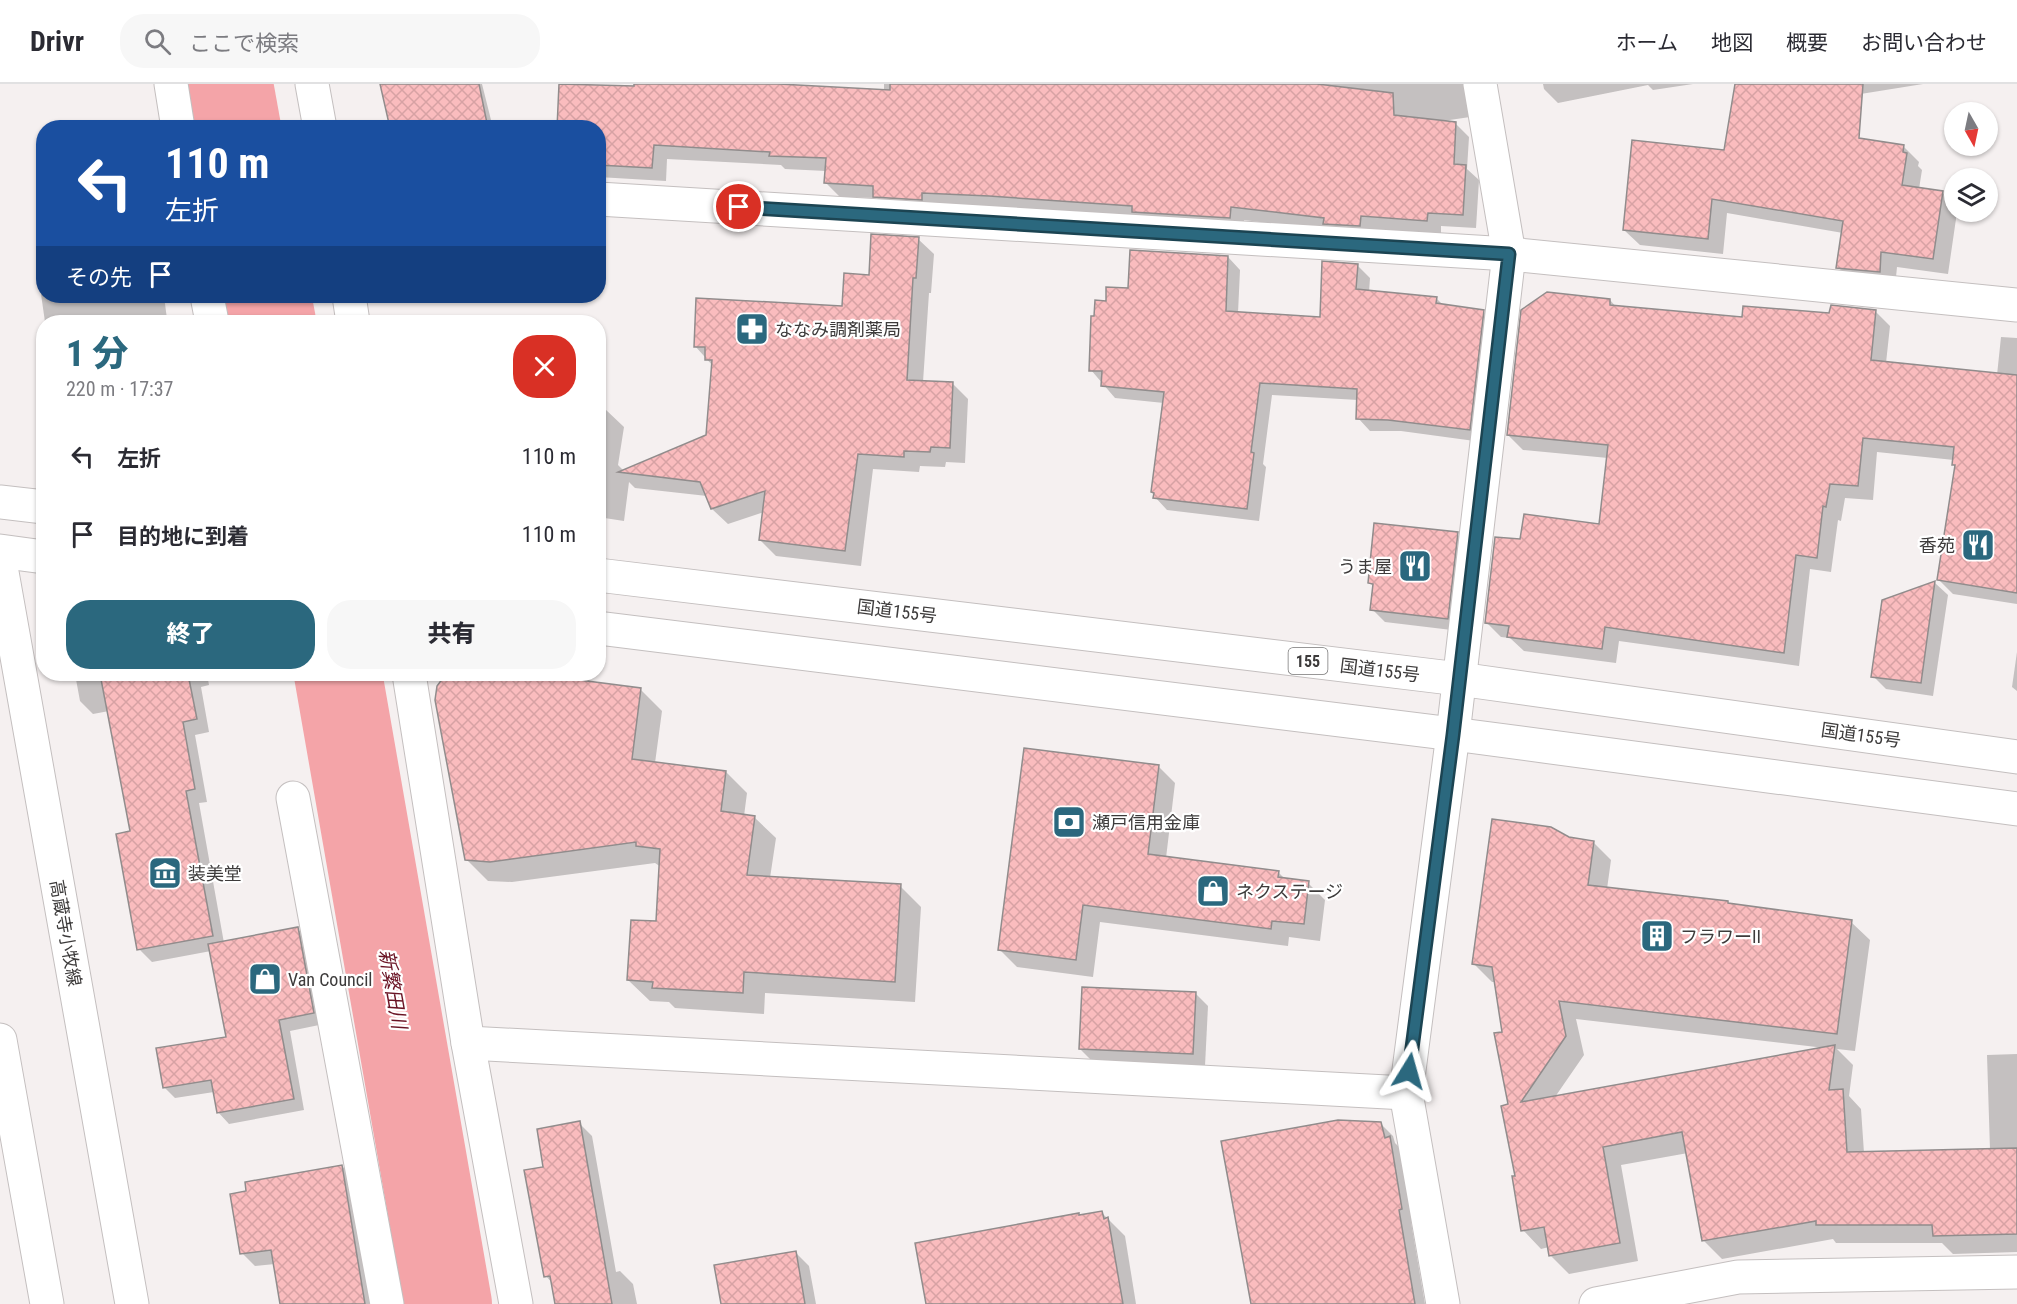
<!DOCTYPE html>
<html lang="ja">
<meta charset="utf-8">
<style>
:root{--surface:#fff;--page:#f7f7f7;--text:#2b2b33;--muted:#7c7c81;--line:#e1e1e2;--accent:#2b687e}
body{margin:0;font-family:"Roboto Condensed","Noto Sans JP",sans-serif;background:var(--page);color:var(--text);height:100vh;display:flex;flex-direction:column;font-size:22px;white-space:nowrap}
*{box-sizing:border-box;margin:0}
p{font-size:20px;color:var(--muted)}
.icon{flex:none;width:33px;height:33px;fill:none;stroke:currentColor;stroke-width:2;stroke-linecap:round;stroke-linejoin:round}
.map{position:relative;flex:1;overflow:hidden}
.sheet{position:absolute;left:36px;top:231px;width:570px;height:366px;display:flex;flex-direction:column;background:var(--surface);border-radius:24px;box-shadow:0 2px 4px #0004}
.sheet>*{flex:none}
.hud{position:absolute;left:36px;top:36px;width:570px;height:183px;border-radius:24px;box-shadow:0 2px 4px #0004;background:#1a4fa0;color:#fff;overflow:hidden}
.needle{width:39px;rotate:171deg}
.controls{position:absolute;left:1944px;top:18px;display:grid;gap:12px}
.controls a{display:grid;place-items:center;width:54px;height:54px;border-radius:50%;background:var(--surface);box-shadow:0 2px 4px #0004;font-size:30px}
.pin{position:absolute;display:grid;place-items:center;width:51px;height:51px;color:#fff;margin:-26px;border:3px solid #fff;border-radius:50%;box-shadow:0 2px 6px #0007}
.me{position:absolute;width:66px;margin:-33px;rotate:8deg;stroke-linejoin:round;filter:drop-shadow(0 0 4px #0008)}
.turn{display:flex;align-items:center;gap:21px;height:126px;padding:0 30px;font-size:27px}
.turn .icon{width:78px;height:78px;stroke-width:2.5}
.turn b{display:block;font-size:42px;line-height:51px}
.then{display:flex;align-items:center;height:57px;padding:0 30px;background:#0003;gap:12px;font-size:22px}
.round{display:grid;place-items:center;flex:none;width:63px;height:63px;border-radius:24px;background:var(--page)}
.headline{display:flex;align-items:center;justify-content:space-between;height:102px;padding:0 30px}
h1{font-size:36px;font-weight:800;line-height:45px;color:var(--accent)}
.button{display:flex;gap:12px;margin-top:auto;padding:12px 30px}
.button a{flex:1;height:69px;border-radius:24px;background:var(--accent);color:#fff;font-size:24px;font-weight:800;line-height:69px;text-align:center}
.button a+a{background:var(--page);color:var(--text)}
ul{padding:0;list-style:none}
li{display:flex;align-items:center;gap:18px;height:78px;padding:0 30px}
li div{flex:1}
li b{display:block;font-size:22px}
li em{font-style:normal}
header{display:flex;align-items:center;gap:36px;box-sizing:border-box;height:84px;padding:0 30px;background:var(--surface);border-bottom:2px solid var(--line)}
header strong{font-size:28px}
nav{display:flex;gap:33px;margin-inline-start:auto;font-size:21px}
.search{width:420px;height:54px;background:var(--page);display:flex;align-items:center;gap:15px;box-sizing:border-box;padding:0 21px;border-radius:24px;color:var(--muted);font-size:22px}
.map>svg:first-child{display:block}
.shadow{fill:#0003;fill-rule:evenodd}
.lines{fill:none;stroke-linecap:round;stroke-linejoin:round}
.river{stroke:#f4a4a8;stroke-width:88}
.building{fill:url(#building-cross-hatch);stroke:#918c8c;stroke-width:1.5}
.minor-casing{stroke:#c4bfbf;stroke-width:35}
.major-casing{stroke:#c4bfbf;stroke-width:35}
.highway-casing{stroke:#c4bfbf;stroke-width:35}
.minor{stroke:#fff;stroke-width:33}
.major{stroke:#fff;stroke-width:33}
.highway{stroke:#fff;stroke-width:33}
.route-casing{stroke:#1c4452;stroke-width:15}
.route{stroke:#2b687e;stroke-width:10}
.labels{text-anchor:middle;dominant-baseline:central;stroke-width:4.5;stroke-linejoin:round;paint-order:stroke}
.shield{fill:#fff;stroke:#777676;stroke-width:1.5}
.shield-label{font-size:16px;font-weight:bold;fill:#3d3b3b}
.poi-label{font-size:18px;fill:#3d3b3b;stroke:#fff;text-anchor:start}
.street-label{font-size:18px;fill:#3d3b3b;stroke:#fff}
.water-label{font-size:20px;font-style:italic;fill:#6a1324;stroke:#fff}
</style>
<header>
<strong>Drivr</strong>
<div class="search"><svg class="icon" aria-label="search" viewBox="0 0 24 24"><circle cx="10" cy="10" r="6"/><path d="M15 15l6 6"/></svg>ここで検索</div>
<nav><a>ホーム</a><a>地図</a><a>概要</a><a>お問い合わせ</a></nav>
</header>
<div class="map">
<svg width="2017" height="1220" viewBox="0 0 2017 1220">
<defs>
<pattern id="building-cross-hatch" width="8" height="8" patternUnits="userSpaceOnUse" patternTransform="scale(1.5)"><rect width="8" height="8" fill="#fabcbe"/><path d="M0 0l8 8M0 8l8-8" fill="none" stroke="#d7a2a4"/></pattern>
</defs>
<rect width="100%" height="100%" fill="#f5f0f0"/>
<g class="shadow">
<polygon points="382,0 482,0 493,44 391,44"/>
<polygon points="561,0 635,4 635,0 775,0 884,7 884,0 1482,0 1470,33 1443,37 1455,39 1469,53 1467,85 1479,96 1476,144 1441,142 1441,150 1332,147 1244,136 1244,148 888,126 877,114 840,113 826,99 826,87 785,85 781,81 667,75 666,97 598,93 598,44 559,44"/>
<polygon points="1543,0 1693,0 1653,6 1648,1 1558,19 1544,5"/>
<polygon points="1737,0 1923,0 1748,28"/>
<polygon points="1903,62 1919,78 1918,82 1922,86 1919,105 1942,108 1954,121 1954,128 1957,128 1948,190 1897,183 1895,203 1853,199 1838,183 1843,149 1727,129 1723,170 1640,161 1624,146 1725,67"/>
<polygon points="918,155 934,170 931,209 929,209 923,298 952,299 968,315 965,379 946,378 945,383 920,382 919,388 873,385 861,482 776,472 760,456 764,428 728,440 712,425 707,412 635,404 629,398 624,437 598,433 598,324 605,325 624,343 618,381 624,387 707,352 713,282 695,262 844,223 870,192"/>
<polygon points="1228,173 1240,186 1238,229 1321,234 1357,181 1370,194 1369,208 1436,214 1444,222 1483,227 1495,240 1482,358 1401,347 1370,347 1358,334 1358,316 1272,311 1263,380 1266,383 1259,437 1167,426 1155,413 1152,408 1164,319 1115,314 1091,286 1107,218 1129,205"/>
<polygon points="41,210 164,212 167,235 145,238 45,238"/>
<polygon points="1610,216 1617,224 1743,235 1875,227 1890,242 1886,279 1997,291 2001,253 2017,254 2017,520 1953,510 1938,495 1956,383 1954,380 1954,376 1877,368 1873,416 1845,414 1841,437 1838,436 1831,488 1810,485 1799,582 1619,557 1616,579 1524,567 1510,554 1501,553 1486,538 1601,442 1608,374 1523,366 1508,351"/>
<polygon points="1457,450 1470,463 1460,547 1385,538 1372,525 1374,503 1370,499"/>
<polygon points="1935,499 1948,511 1933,612 1886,605 1873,592"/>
<polygon points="2017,568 2017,607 2012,603"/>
<polygon points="75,590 207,590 209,601 201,603 209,648 195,651 207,718 199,719 224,859 297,844 308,856 324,940 290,947 304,1026 229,1040 218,1028 214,1008 175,1014 164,1003 228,955 211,867 152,878 139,865 132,748 109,627 93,630 80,617"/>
<polygon points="448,590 521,590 641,606 662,627 655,679 726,688 747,709 744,732 754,733 776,754 770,794 900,802 921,823 915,918 765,909 764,930 675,924 669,918 650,917 628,896 658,839 661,783 655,779 512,798 488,797 467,776 439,602"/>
<polygon points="1158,682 1175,699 1166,774 1278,788 1286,796 1308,799 1325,816 1320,857 1289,853 1288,862 1100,838 1093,893 1017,883 1000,866"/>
<path d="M1569,754L1593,758L1611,776L1607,805L1851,838L1870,856L1855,967L1837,965L1853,981L1849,1012L1861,1025L1864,1069L1990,1066L1987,971L2017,970V1168L1953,1170L1942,1159H1836L1833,1155L1722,1175L1703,1156L1688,1069L1621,1081L1638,1177L1569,1190L1550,1171L1549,1163L1541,1165L1523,1146L1504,949L1496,898H1492L1474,880ZM1576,935L1825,964L1555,1013L1584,971Z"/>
<polygon points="1196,910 1208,922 1205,982 1092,977 1080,965"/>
<polygon points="579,1039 592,1052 616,1188 620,1187 633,1200 637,1220 557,1220 553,1200 546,1192 545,1084"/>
<polygon points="1380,1039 1393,1052 1395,1059 1403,1067 1414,1138 1411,1138 1425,1220 1253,1220"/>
<polygon points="342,1082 355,1095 375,1220 282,1220 275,1180 255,1182 242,1169"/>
<polygon points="1102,1129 1125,1152 1136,1220 928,1220 1081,1133"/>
<polygon points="796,1169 809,1182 816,1220 723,1220"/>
</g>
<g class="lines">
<g class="river">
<polyline points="229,0 237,44"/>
<polyline points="267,212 272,238"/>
<polyline points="338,590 448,1220"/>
</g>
</g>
<g class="building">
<polygon points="380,0 479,0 488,44 390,44"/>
<polygon points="559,0 634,2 634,0 779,0 890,6 890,0 1317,0 1393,9 1394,31 1456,38 1454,80 1466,81 1463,131 1428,129 1427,137 1361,132 1360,142 1323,140 1324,134 1231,123 1230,134 1132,128 1132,122 989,112 922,109 922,116 873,113 873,102 824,99 826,74 769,72 770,68 654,61 652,84 598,81 598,44 557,44"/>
<polygon points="1735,0 1863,0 1859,54 1904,61 1903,68 1907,69 1902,101 1943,107 1933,175 1881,168 1880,188 1836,184 1843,137 1712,115 1708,155 1623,146 1632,56 1724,66"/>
<polygon points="871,150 919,153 916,194 913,194 907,296 953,298 950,364 931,363 930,368 904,367 904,373 858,370 845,467 759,456 765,407 711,425 700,398 618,388 706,351 712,276 705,276 705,263 694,263 696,214 842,222 844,189 869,191"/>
<polygon points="1130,166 1228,172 1226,227 1320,233 1322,177 1358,180 1356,205 1437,213 1436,219 1484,226 1470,346 1388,336 1356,335 1357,305 1260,299 1251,368 1254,369 1247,425 1153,414 1154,409 1151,408 1164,308 1101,302 1102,287 1089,287 1091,232 1094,232 1095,216 1106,217 1106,203 1128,204"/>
<polygon points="1547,208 1610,215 1610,221 1742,233 1743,222 1829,229 1831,221 1876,226 1871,276 2017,291 2017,509 1937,496 1955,381 1952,381 1954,363 1863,354 1858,402 1830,400 1826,423 1823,422 1817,474 1796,471 1784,569 1605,543 1602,565 1507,553 1509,542 1485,539 1495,453 1520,455 1524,430 1599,440 1608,361 1507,351 1521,226"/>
<polygon points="1374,439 1458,448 1448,535 1370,526 1373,500 1368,499"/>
<polygon points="1935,497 1921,599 1871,593 1882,516"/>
<polygon points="100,590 188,590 197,635 183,638 195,705 186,707 213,852 137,866 116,750 130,747"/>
<polygon points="446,590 533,590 641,604 632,675 726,687 721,727 755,732 747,791 901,800 895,898 744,888 743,909 652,904 653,898 627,896 631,836 656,837 660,765 636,762 636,758 490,778 465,776 435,616 437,602"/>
<polygon points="1024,664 1159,681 1148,770 1279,787 1278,793 1309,797 1304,840 1272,837 1271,845 1083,821 1076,876 998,866"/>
<polygon points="1492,735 1551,743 1569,753 1594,757 1588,801 1728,817 1728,819 1852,836 1837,950 1559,917 1566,952 1521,1018 1835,961 1829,1006 1843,1005 1847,1068 2017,1064 2017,1150 1933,1152 1932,1141 1816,1141 1816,1137 1702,1157 1682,1048 1603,1063 1620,1159 1549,1172 1544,1143 1521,1147 1512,1092 1515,1092 1501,1022 1508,1020 1494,949 1502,948 1492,883 1472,880"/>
<polygon points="298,843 314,929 279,936 294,1015 217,1029 211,996 163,1004 156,964 226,953 208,860"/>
<polygon points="1082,903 1196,908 1193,970 1079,965"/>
<polygon points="1338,1036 1381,1038 1385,1054 1390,1052 1402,1125 1399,1126 1415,1220 1251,1220 1221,1057"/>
<polygon points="580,1037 612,1220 555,1220 550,1192 544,1193 524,1086 543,1083 537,1045"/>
<polygon points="342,1081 365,1220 280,1220 271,1166 240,1170 230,1110 246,1107 245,1098"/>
<polygon points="1102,1127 1104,1135 1108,1133 1123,1220 926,1220 915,1159 1079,1129 1079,1131"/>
<polygon points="796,1167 805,1220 721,1220 714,1181"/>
</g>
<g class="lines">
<defs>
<g id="minor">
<polyline points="171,0 178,44"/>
<polyline points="312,0 320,44"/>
<polyline points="598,115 1509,170 2017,221"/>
<polyline points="207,212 212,238"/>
<polyline points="349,212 353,238"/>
<polyline points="409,590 468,959 516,1220"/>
<polyline points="293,714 387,1220"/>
<polyline points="468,959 1406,1009"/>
<polyline points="1443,1220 1406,1009 1453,650 1509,170 1480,0"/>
<polyline points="1596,1220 1738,1193 2017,1188"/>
</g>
<g id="major">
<polyline points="0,477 132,1220"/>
<polyline points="0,956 47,1220"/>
</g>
<g id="highway">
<polyline points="0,418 44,423"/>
<polyline points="0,467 44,473"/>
<polyline points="598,491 1459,595 2017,673"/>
<polyline points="598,544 1453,650 2017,725"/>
</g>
</defs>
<use href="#minor" class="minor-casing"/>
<use href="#major" class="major-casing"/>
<use href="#highway" class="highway-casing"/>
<use href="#minor" class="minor"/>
<use href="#major" class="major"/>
<use href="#highway" class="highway"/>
</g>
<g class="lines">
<defs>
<polyline id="route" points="739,123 1509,170 1453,651 1409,987"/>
</defs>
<use href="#route" class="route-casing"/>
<use href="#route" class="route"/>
</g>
<defs>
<symbol id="pharmacy-square" viewBox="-11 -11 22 22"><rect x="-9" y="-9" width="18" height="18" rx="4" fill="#2b687e" stroke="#fff"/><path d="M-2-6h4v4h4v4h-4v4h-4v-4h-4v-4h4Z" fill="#fff"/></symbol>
<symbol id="restaurant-square" viewBox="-11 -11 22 22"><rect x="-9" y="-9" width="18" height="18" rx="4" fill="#2b687e" stroke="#fff"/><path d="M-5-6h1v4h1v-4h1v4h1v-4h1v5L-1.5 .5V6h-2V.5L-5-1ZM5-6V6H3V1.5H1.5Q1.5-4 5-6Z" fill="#fff"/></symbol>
<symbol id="bank-square" viewBox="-11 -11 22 22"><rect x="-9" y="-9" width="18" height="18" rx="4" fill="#2b687e" stroke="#fff"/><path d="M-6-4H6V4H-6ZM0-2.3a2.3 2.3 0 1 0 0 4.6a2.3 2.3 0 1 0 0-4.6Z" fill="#fff"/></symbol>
<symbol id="museum-square" viewBox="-11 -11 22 22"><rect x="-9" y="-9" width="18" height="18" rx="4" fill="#2b687e" stroke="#fff"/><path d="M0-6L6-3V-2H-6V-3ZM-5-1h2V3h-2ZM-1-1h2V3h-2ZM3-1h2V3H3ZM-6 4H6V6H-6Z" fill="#fff"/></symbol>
<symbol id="shop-square" viewBox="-11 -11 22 22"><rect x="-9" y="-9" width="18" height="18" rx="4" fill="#2b687e" stroke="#fff"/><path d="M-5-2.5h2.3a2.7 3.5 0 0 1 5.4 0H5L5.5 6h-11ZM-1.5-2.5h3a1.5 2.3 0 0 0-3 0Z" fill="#fff"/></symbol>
<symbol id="building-square" viewBox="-11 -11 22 22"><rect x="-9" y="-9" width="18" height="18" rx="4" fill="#2b687e" stroke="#fff"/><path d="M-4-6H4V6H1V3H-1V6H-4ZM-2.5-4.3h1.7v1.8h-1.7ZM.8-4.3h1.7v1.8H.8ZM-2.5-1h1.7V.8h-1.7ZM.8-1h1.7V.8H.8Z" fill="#fff"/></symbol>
</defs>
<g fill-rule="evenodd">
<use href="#pharmacy-square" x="733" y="226" width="38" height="38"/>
<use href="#restaurant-square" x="1959" y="442" width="38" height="38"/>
<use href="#restaurant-square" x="1396" y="463" width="38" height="38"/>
<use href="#bank-square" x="1050" y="719" width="38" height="38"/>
<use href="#museum-square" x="146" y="770" width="38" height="38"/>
<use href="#shop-square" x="1194" y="788" width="38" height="38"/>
<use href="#building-square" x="1638" y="833" width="38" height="38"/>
<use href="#shop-square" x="246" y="876" width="38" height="38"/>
</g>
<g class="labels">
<rect class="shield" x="1288.5" y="564" width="39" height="26" rx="4.5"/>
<g class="shield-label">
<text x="1308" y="577">155</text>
</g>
<g class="poi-label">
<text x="775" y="245">ななみ調剤薬局</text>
<text x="1955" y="461" text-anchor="end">香苑</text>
<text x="1392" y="482" text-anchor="end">うま屋</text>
<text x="1092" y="738">瀬戸信用金庫</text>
<text x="188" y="789">装美堂</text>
<text x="1236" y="807">ネクステージ</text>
<text x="1680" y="852">フラワーII</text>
<text x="288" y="895">Van Council</text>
</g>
<g class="street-label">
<text transform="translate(897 527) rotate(7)">国道155号</text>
<text transform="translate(1380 586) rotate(7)">国道155号</text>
<text transform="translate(1861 651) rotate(8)">国道155号</text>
<text transform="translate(66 849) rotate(80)">高蔵寺小牧線</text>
</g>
<g class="water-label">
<text transform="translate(393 905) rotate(80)">新繁田川</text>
</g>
</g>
</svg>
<div class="controls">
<a><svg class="needle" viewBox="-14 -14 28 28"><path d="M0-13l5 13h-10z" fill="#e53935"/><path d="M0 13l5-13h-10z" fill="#7c7c81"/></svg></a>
<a><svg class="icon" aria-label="layers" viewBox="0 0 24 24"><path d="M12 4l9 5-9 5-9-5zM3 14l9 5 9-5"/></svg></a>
</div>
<div class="pin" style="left:739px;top:123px;background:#d93025"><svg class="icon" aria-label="arrive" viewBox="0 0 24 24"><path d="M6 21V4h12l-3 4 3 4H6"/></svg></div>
<svg class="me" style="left:1409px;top:987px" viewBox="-20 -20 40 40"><path d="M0-17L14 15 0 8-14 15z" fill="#2b687e" stroke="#fff" stroke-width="4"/></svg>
<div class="hud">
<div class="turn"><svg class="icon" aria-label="left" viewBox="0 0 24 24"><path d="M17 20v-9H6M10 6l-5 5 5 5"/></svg><div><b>110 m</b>左折</div></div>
<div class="then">その先<svg class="icon" aria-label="arrive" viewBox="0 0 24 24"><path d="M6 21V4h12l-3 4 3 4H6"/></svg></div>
</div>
<section class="sheet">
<div class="headline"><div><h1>1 分</h1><p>220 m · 17:37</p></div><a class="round" style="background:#d93025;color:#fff"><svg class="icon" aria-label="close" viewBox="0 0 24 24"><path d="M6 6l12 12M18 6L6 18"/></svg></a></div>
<ul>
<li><svg class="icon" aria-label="left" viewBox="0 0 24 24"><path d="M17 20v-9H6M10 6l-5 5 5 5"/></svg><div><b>左折</b></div><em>110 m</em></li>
<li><svg class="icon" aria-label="arrive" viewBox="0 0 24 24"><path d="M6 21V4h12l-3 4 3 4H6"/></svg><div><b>目的地に到着</b></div><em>110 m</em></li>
</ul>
<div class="button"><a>終了</a><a>共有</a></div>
</section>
</div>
